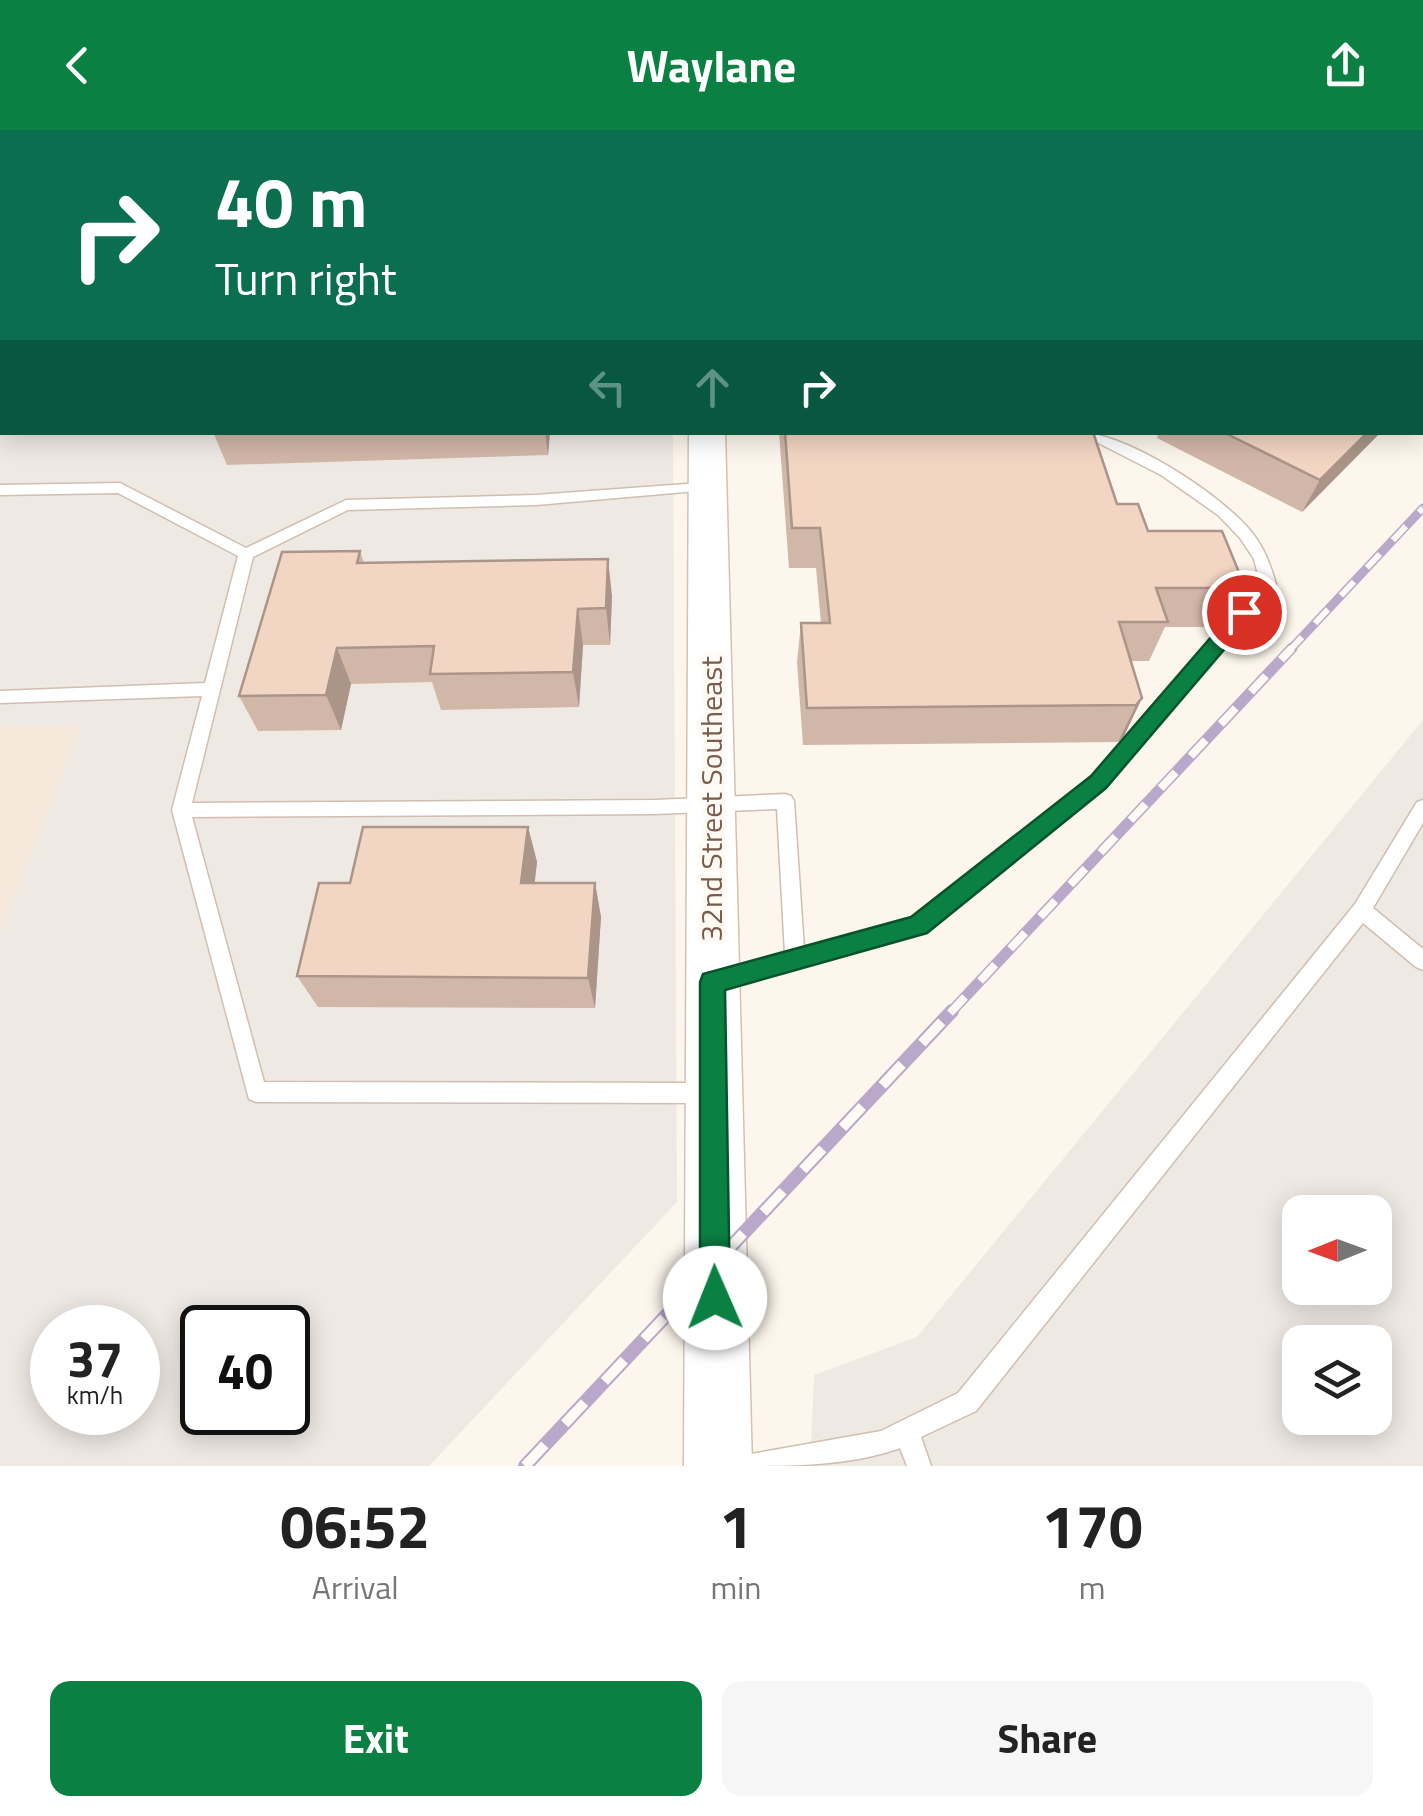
<!DOCTYPE html>
<style>
:root{--surface:#fff;--page:#f6f6f6;--text:#222;--muted:#767676;--accent:#0b8043}
body{margin:0;font-family:"Titillium Web",sans-serif;background:var(--page);color:var(--text);height:100vh;display:flex;flex-direction:column;font-size:38px;white-space:nowrap}
*{box-sizing:border-box;margin:0}
p{font-size:32px;color:var(--muted)}
.icon{flex:none;width:55px;height:55px;fill:none;stroke:currentColor;stroke-width:2;stroke-linecap:round;stroke-linejoin:round}
.map{position:relative;height:1336px;overflow:hidden}
.side{display:flex;flex-direction:column;background:var(--surface);flex:1}
.side>*{flex:none}
.top-card{position:absolute;left:0px;top:0px;width:1425px;height:305px;box-shadow:0 5px 25px #0003;background:#0b6e4f;color:#fff;overflow:hidden}
.needle{width:65px;rotate:269deg}
.tools{position:absolute;left:1282px;top:1065px;display:grid;gap:20px}
.tools a{display:grid;place-items:center;width:110px;height:110px;border-radius:20px;background:var(--surface);box-shadow:0 5px 25px #0003;font-size:50px}
.speed{position:absolute;left:30px;top:1175px;display:flex;gap:20px;font-size:50px;font-weight:700;text-align:center}
.speed>*{display:grid;place-content:center;width:130px;height:130px;border-radius:50%;background:var(--surface);box-shadow:0 5px 25px #0003;line-height:1}
.speed small{font-size:25px;font-weight:400}
.speed .limit{border:5px solid #111;border-radius:15px;background:#fff;color:#111}
.pin{position:absolute;display:grid;place-items:center;width:85px;height:85px;color:#fff;margin:-42px;border:5px solid #fff;border-radius:50%;box-shadow:0 2px 10px #0007}
.me{position:absolute;width:110px;margin:-55px;rotate:359deg;stroke-linejoin:round;filter:drop-shadow(0 0 8px #0008)}
.turn{display:flex;align-items:center;gap:35px;height:210px;padding:0 50px;font-size:45px}
.turn .icon{width:130px;height:130px;stroke-width:2.5}
.turn b{display:block;font-size:70px;line-height:85px}
.lanes{display:flex;align-items:center;height:95px;padding:0 50px;background:#0003;justify-content:center;gap:50px;direction:ltr}
.lanes .off{opacity:.35}
.eta{display:flex;justify-content:space-evenly;align-items:center;height:170px;text-align:center}
.eta b{font-size:60px;font-weight:700;line-height:70px}
.action{display:flex;gap:20px;margin-top:auto;padding:20px 50px}
.action a{flex:1;height:115px;border-radius:20px;background:var(--accent);color:#fff;font-size:40px;font-weight:700;line-height:115px;text-align:center}
.action a+a{background:var(--page);color:var(--text)}
header{display:flex;justify-content:space-between;align-items:center;height:130px;padding:0 50px;background:var(--accent);color:#fff;font-size:45px;font-weight:700}
.map>svg:first-child{display:block}
.residential{fill:#f5e8da}
.industrial{fill:#efe9e4;fill-rule:evenodd}
.lines{fill:none;stroke-linecap:round;stroke-linejoin:round}
.lane-casing{stroke:#d1beb0;stroke-width:3}
.street-casing{stroke:#d1beb0;stroke-width:4}
.secondary-casing{stroke:#d6c0b0;stroke-width:3}
.lane{fill:#fff;fill-rule:evenodd}
.street{fill:#fff;fill-rule:evenodd}
.secondary{fill:#fff;fill-rule:evenodd}
.rail-far2-casing{stroke:#b9a8c9;stroke-width:9}
.rail-far1-casing{stroke:#b9a8c9;stroke-width:11}
.rail-casing{stroke:#b9a8c9;stroke-width:14}
.rail-far2{stroke:#fffaf3;stroke-width:6;stroke-dasharray:19;stroke-linecap:butt}
.rail-far1{stroke:#fffaf3;stroke-width:8;stroke-dasharray:22;stroke-linecap:butt}
.rail{stroke:#fffaf3;stroke-width:10;stroke-dasharray:29;stroke-linecap:butt}
.wall{fill:#d1b7a8}
.shaded-wall{fill:#aa9588}
.building{fill:#f3d5c3;stroke:#aa9588;stroke-width:2.5}
.route{fill:#0b8043;stroke:#07532c;stroke-width:2.5}
.labels{text-anchor:middle;dominant-baseline:central;stroke-width:9;stroke-linejoin:round;paint-order:stroke}
.street-label{font-size:30px;fill:#7a5c4d;stroke:#fffaf3}
</style>
<header><svg class="icon" aria-label="back" viewBox="0 0 24 24"><path d="M15 5l-7 7 7 7"/></svg>Waylane<svg class="icon" aria-label="share" viewBox="0 0 24 24"><path d="M12 15V3M7 8l5-5 5 5M5 13v7h14v-7"/></svg></header>
<div class="map">
<svg width="1423" height="1336" viewBox="0 0 1423 1336">
<rect width="100%" height="100%" fill="#fdf6ec"/>
<polygon class="residential" points="81,596 0,804 0,597"/>
<g class="industrial">
<path d="M0,70L2,302L673,303L677,1072L429,1336H0V804L81,596L0,597ZM52,1198H138V1282H52ZM202,1198H288V1282H202Z"/>
<path d="M1423,590V1336H810L814,1245L917,1207ZM1300,1082H1375V1158H1300ZM1300,1212H1375V1288H1300Z"/>
</g>
<g class="lines">
<defs>
<g id="lane">
<path d="M1077,302C1125,302 1217,362 1249,399C1263,415 1270,433 1276,454L1105,657L926,802L718,860L711,857L708,851L711,845L785,824L777,679L655,684L192,687L264,952L710,953L717,956L720,963L717,970L710,973L256,972L249,969L172,680L202,566L0,573V561L205,553L238,426L118,363L0,365V355L120,353L246,418L346,370L536,365L713,352V358L708,360L536,375L348,380L253,427L192,673L655,670L785,664L791,666L794,671L804,819L914,789L1093,647L1260,453L1254,429L1240,408L1218,385L1161,345Z"/>
<path d="M1423,670V693L1373,778L1423,819V840L1416,837L1363,793L976,1281L921,1307L931,1336H907L900,1318C851,1336 791,1336 739,1336L742,1327L751,1324L881,1301L958,1263L1355,774L1417,672Z"/>
</g>
<rect id="street" x="0" y="53" width="2" height="12"/>
<g id="secondary">
<polygon points="689,0 717,0 717,2 690,2"/>
<polygon points="689,302 725,302 752,1336 684,1336"/>
</g>
</defs>
<use href="#lane" class="lane-casing"/>
<use href="#street" class="street-casing"/>
<use href="#secondary" class="secondary-casing"/>
<use href="#lane" class="lane"/>
<use href="#street" class="street"/>
<use href="#secondary" class="secondary"/>
<defs>
<polyline id="rail-far2" points="1289,521 1423,378"/>
<polyline id="rail-far1" points="950,883 1292,518"/>
<polyline id="rail" points="525,1336 952,881"/>
</defs>
<use href="#rail-far2" class="rail-far2-casing"/>
<use href="#rail-far1" class="rail-far1-casing"/>
<use href="#rail" class="rail-casing"/>
<use href="#rail-far2" class="rail-far2"/>
<use href="#rail-far1" class="rail-far1"/>
<use href="#rail" class="rail"/>
</g>
<g class="wall">
<rect x="593" y="0" width="43" height="2"/>
<polygon points="980,0 1423,0 1423,167 1422,2 981,2"/>
<rect x="0" y="75" width="2" height="180"/>
<polygon points="213,302 550,302 548,325 227,335"/>
<polygon points="779,302 1117,374 1148,401 1243,452 1222,491 1217,497 1165,497 1149,531 1131,531 1142,568 1124,606 1118,612 803,615 797,532 801,493 821,493 816,438 789,438"/>
<polygon points="1159,302 1381,302 1302,382 1157,308"/>
<polygon points="360,421 364,433 612,466 610,515 583,515 579,577 441,580 432,552 351,554 341,600 258,601 239,566"/>
<polygon points="528,697 537,732 534,753 595,753 601,787 595,878 318,877 297,846 350,753"/>
</g>
<g class="shaded-wall">
<polygon points="545,302 550,302 548,325"/>
<polygon points="1368,302 1381,302 1302,382 1320,350"/>
<polygon points="608,429 612,466 610,515 606,478"/>
<polygon points="1243,452 1222,491 1217,497 1238,458"/>
<polygon points="578,479 583,515 579,577 573,542"/>
<polygon points="337,518 351,554 341,600 326,565"/>
<polygon points="1142,568 1124,606 1118,612 1136,575"/>
<polygon points="528,697 537,732 531,786 521,753"/>
<polygon points="595,753 601,787 595,878 588,848"/>
</g>
<g class="building">
<polygon points="1000,0 1423,0 1423,130 1422,2 1001,2"/>
<rect x="0" y="75" width="2" height="138"/>
<polygon points="1422,184 1423,184 1422,248"/>
<polygon points="785,302 1093,302 1117,374 1138,374 1148,401 1222,401 1243,452 1238,458 1156,458 1168,492 1119,492 1142,568 1136,575 807,578 801,493 830,493 820,398 792,398"/>
<polygon points="1223,302 1368,302 1320,350"/>
<polygon points="360,421 357,433 608,429 606,478 578,479 573,542 430,544 434,516 337,518 326,565 239,566 282,422"/>
<polygon points="363,697 528,697 521,753 595,753 588,848 297,846 319,753 350,753"/>
</g>
<polygon class="route" points="1244,475 1254,482 1251,488 1106,658 927,803 725,860 730,1168 726,1178 715,1183 704,1178 700,1168 700,852 703,844 911,787 1091,646 1237,477"/>
<g class="labels">
<g class="street-label">
<text transform="translate(711 669) rotate(-90)">32nd Street Southeast</text>
</g>
</g>
</svg>
<div class="tools">
<a><svg class="needle" viewBox="-14 -14 28 28"><path d="M0-13l5 13h-10z" fill="#e53935"/><path d="M0 13l5-13h-10z" fill="#767676"/></svg></a>
<a><svg class="icon" aria-label="layers" viewBox="0 0 24 24"><path d="M12 4l9 5-9 5-9-5zM3 14l9 5 9-5"/></svg></a>
</div>
<div class="speed"><div>37<small>km/h</small></div><div class="limit">40</div></div>
<div class="pin" style="left:1244px;top:482px;background:#d93025"><svg class="icon" aria-label="arrive" viewBox="0 0 24 24"><path d="M6 21V4h12l-3 4 3 4H6"/></svg></div>
<svg class="me" style="left:715px;top:1168px" viewBox="-20 -20 40 40"><circle r="19" fill="#fff"/><path d="M0-13L10 11 0 6-10 11z" fill="#0b8043"/></svg>
<div class="top-card">
<div class="turn"><svg class="icon" aria-label="right" viewBox="0 0 24 24"><path d="M7 20v-9h11M14 6l5 5-5 5"/></svg><div><b>40 m</b>Turn right</div></div>
<div class="lanes"><svg class="icon off" aria-label="left" viewBox="0 0 24 24"><path d="M17 20v-9H6M10 6l-5 5 5 5"/></svg><svg class="icon off" aria-label="ahead" viewBox="0 0 24 24"><path d="M12 20V5M6 11l6-6 6 6"/></svg><svg class="icon" aria-label="right" viewBox="0 0 24 24"><path d="M7 20v-9h11M14 6l5 5-5 5"/></svg></div>
</div>
</div>
<section class="side">
<div class="eta">
<div><b>06:52</b><p>Arrival</p></div>
<div><b>1</b><p>min</p></div>
<div><b>170</b><p>m</p></div>
</div>
<div class="action"><a>Exit</a><a>Share</a></div>
</section>
